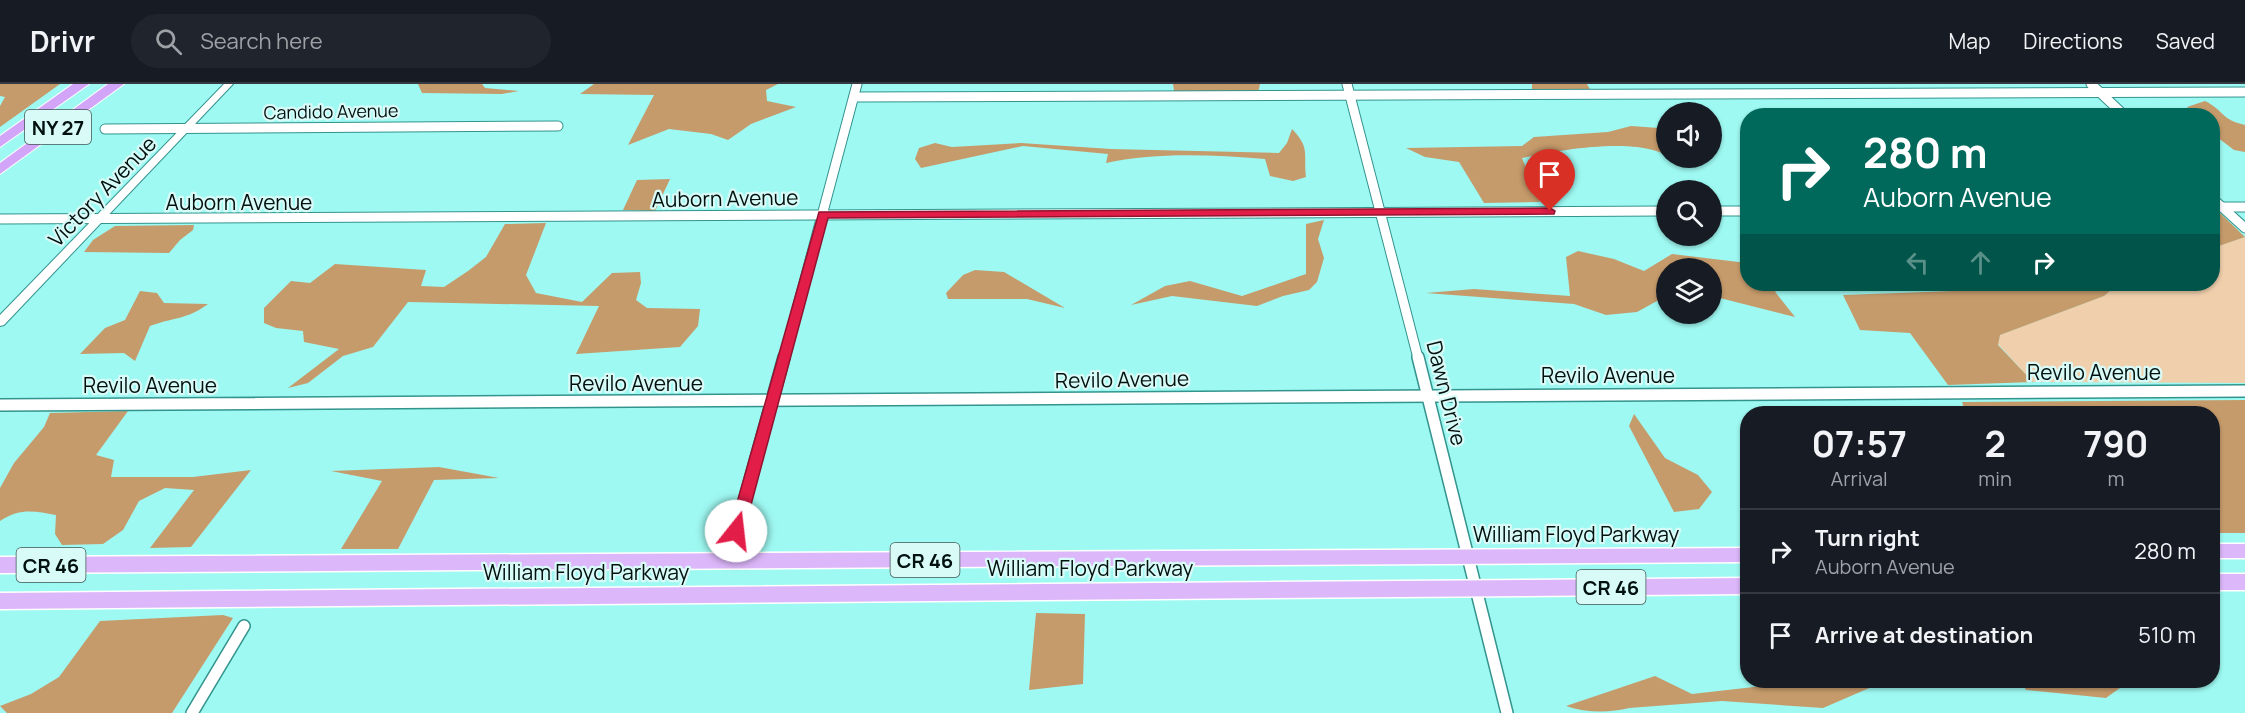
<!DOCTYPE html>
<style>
:root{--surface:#171b24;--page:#20242c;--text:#f1f3f6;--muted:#9ea1a6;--line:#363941}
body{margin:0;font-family:Manrope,sans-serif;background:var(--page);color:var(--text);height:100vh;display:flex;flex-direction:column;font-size:22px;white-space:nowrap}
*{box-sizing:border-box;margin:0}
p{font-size:20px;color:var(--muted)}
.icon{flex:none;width:33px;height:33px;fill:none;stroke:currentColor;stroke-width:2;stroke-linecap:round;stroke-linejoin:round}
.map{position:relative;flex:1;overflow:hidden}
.panel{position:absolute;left:1740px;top:322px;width:480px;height:282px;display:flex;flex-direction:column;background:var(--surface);border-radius:24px;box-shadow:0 2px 4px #0004}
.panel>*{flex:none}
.hud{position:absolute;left:1740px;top:24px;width:480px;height:183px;border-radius:24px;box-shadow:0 2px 4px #0004;background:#00695c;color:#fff;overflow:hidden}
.buttons{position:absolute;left:1656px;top:18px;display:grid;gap:12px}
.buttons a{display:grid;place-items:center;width:66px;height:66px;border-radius:50%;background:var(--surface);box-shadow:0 2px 4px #0004;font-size:30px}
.pin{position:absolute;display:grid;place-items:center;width:51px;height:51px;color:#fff;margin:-62px -26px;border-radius:50% 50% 50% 0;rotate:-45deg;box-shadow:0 0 6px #0007}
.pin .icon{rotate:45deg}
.me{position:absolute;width:66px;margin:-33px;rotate:16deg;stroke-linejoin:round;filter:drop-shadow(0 0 4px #0008)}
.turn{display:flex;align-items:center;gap:21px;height:126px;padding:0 24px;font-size:27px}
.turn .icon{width:78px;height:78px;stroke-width:2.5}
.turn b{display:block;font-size:42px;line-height:51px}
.lanes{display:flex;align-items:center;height:57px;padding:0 24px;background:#0003;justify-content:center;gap:30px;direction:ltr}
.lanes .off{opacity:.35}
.eta{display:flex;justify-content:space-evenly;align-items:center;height:102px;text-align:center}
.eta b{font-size:36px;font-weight:700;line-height:42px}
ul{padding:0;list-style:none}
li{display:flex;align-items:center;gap:18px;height:84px;padding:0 24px;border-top:2px solid var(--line)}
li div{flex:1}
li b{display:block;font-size:22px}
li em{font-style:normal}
header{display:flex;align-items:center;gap:36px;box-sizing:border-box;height:84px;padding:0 30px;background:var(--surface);border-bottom:2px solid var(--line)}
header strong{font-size:28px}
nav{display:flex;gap:33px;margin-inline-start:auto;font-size:21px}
.search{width:420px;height:54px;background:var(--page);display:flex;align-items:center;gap:15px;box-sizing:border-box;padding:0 21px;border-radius:33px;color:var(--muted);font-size:22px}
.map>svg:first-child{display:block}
.green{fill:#f0cfac}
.forest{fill:#c69b6b}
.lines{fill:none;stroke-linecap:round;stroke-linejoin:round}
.minor-far1-casing{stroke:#33938d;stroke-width:11}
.minor-casing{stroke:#33938d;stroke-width:14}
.tertiary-casing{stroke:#33938d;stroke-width:2}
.trunk-casing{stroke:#fff;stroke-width:3}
.motorway-casing{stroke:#fff;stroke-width:2}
.minor-far1{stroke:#fff;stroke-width:9}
.minor{stroke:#fff;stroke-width:11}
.tertiary{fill:#fff;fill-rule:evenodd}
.trunk{fill:#dcb7fa;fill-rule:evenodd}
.motorway{fill:#d3a5f9;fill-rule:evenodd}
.route{fill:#e11d48;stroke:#92132f;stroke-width:1.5}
.labels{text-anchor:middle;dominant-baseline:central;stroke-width:4.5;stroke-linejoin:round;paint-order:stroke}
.far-street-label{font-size:18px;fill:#00110f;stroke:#d9fbf8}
.shield{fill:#d9fbf8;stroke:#415755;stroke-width:1.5}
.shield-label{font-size:20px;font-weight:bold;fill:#00110f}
.street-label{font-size:21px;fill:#00110f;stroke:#d9fbf8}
</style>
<header>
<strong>Drivr</strong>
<div class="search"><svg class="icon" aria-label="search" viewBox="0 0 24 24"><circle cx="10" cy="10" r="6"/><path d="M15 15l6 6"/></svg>Search here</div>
<nav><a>Map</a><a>Directions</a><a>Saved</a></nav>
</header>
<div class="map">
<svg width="2245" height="629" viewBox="0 0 2245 629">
<rect width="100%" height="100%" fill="#9ef9f2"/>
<polygon class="green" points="2245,153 2245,299 2033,298 1998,260 2000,251 2104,212 2118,200 2212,200 2213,164"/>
<g class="forest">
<polygon points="0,0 60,0 0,43 0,22 5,13 0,12"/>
<polygon points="418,0 482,0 485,4 519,7 502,10 422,9"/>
<polygon points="594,0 778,0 766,6 767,17 796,23 751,40 728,56 711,50 669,45 628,61 654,11 580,10"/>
<polygon points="1173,0 1260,0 1258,9 1178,9 1174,7"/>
<polygon points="1532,0 1587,0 1591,7 1532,6"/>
<path d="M2205,17C2225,27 2220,35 2245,41V68L2234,66L2213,50L2212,32L2194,31L2187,23Z"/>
<path d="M1631,42L1659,44L1666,49V71C1632,53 1559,66 1522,74L1540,118L1484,119L1459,78L1425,73L1406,64L1522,62L1534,53L1608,48Z"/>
<path d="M1292,45C1311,65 1303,69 1306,93L1293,97L1270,92L1265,75C1211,71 1158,68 1106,79L1108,70L1023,62L921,84L915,75L919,64L935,59L952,63L1021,59L1111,65L1279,69L1287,59Z"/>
<polygon points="670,95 655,127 623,126 637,96"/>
<polygon points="2213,128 2220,129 2245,153 2213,164"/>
<polygon points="1324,136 1318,155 1324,174 1317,198 1309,206 1283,212 1257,222 1172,212 1131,221 1165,202 1190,197 1242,212 1306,190 1306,140"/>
<polygon points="546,139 526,191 536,209 582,218 612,189 640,188 641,199 636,216 647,224 700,225 698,242 680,263 576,270 599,222 408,218 373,263 343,272 308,299 288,304 339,265 304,258 303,247 276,244 264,239 264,224 291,197 310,199 335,180 426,186 421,202 444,203 468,187 486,173 505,140"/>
<polygon points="194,141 193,146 180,156 169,169 84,168 93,156 115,142"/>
<polygon points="1578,167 1614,175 1644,187 1672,170 1747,179 1748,200 1772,200 1776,209 1795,233 1712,212 1712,184 1666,184 1666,216 1657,217 1637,228 1606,231 1574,220 1426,209 1474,205 1570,212 1566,173"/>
<polygon points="975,186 1004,188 1065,224 1027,215 948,215 946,209 963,191"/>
<polygon points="1955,200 2118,200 2104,212 2000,251 1998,261 2033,298 1948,301 1910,249 1860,246 1843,211 1953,207"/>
<path d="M140,207L157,209L164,219L208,220C186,236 174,233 150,242L135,277L124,269L80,270L105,244L125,236Z"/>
<polygon points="2245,316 2245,449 2213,449 2212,330 1966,330 1962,318"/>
<path d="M128,327L96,371L114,376L111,393H193L251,386L191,463L150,464L194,406L165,404L139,417L123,446L103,460L62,461L55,450L56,431C34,427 20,424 0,437V404L14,379L44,343L50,329Z"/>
<polygon points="1634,330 1665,374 1698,391 1712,408 1699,425 1674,428 1629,342"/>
<polygon points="439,383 499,394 434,396 398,465 341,465 382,397 331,387"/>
<polygon points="1036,529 1085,530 1083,600 1029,606"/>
<polygon points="223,531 233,534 172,629 7,629 0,622 31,610 59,593 100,537"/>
<path d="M1655,592L1692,610L1807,597H1873L1874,602L1823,624L1722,617L1629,624C1610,629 1586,629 1566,622Z"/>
<polygon points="2021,597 2122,597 2124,601 2106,614 2026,606"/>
</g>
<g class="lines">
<defs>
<g id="minor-far1">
<polyline points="1347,0 1418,274"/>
<polyline points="2091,0 2125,32"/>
<polyline points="854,13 2245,8"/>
<polyline points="105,45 558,42"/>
<polyline points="2212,114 2245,144"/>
<polyline points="2221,123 2245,123"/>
<polyline points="1712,127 1748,127"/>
<polyline points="0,135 1666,127"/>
<polyline points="784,274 857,0"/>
</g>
<g id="minor">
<polyline points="1418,273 1507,629"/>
<polyline points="0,321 2245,307"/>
<polyline points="736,447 784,273"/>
<polyline points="192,629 244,542"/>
</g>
<polygon id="tertiary" points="224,0 233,0 4,241 0,242 0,231"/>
<g id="trunk">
<rect x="2212" y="460" width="33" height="14"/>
<polygon points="1748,464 1748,478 0,489 0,473"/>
<rect x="2212" y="490" width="33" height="16"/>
<polygon points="1748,494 1748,510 0,525 0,509"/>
</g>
<g id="motorway">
<polygon points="73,0 89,0 0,63 0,52"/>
<polygon points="108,0 124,0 0,90 0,79"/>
</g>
</defs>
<use href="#minor-far1" class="minor-far1-casing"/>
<use href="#minor" class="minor-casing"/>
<use href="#tertiary" class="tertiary-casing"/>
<use href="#trunk" class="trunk-casing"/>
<use href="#motorway" class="motorway-casing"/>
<use href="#minor-far1" class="minor-far1"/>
<use href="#minor" class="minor"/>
<use href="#tertiary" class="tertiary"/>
<use href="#trunk" class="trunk"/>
<use href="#motorway" class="motorway"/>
</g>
<polygon class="route" points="1550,124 1555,127 1554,130 828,134 744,447 736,453 729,447 819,128"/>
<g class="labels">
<g class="far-street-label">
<text transform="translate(331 27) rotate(-1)">Candido Avenue</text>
</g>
<g class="shield">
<rect x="25" y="26" width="66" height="34" rx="4.5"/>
<rect x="890.5" y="459" width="69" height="34" rx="4.5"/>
<rect x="16.5" y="464" width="69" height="34" rx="4.5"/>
<rect x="1576.5" y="486" width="69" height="34" rx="4.5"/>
</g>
<g class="shield-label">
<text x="58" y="43">NY 27</text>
<text x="925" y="476">CR 46</text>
<text x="51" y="481">CR 46</text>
<text x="1611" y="503">CR 46</text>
</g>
<g class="street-label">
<text transform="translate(102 107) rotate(-46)">Victory Avenue</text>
<text transform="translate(725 114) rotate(-1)">Auborn Avenue</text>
<text x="239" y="118">Auborn Avenue</text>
<text x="2094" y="288">Revilo Avenue</text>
<text x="1608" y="291">Revilo Avenue</text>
<text transform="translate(1122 295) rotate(-1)">Revilo Avenue</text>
<text x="636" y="299">Revilo Avenue</text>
<text x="150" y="301">Revilo Avenue</text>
<text transform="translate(1447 309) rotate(76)">Dawn Drive</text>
<text x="1576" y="450">William Floyd Parkway</text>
<text x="1090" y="484">William Floyd Parkway</text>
<text x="586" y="488">William Floyd Parkway</text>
</g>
</g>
</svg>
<div class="buttons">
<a><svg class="icon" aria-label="sound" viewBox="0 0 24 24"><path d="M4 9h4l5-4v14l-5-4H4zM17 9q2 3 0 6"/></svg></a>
<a><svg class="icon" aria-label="search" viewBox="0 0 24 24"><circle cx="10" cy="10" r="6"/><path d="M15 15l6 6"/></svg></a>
<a><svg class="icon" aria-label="layers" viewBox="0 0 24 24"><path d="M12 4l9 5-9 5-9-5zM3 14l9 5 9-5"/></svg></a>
</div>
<div class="pin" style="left:1550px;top:127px;background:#d93025"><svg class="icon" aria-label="arrive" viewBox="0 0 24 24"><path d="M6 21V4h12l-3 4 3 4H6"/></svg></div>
<svg class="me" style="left:736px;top:447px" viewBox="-20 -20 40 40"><circle r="19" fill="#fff"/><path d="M0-13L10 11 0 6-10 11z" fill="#e11d48"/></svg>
<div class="hud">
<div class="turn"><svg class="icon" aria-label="right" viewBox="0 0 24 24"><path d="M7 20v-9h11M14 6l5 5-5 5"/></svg><div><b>280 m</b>Auborn Avenue</div></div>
<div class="lanes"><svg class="icon off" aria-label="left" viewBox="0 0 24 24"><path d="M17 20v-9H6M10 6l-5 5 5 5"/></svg><svg class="icon off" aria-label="ahead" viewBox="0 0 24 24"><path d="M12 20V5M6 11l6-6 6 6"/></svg><svg class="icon" aria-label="right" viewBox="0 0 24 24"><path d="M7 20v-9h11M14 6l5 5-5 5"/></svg></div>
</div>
<section class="panel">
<div class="eta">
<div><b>07:57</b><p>Arrival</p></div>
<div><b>2</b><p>min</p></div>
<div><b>790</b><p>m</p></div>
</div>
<ul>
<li><svg class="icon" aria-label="right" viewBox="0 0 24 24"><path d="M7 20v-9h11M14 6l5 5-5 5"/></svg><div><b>Turn right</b><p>Auborn Avenue</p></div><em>280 m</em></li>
<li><svg class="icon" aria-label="arrive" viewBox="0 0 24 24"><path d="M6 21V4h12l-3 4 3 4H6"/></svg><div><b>Arrive at destination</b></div><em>510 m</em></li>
</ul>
</section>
</div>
